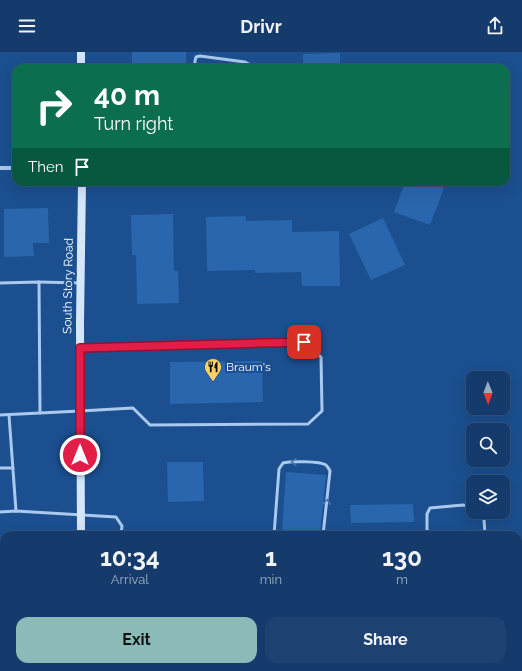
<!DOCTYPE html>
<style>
:root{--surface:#143b6b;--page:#1d4271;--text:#f1f3f6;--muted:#9dadc1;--line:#33557e;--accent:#8bbbb9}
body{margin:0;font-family:Raleway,sans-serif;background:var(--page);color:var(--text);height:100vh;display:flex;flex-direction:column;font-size:15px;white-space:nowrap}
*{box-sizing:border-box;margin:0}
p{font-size:13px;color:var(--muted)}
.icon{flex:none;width:22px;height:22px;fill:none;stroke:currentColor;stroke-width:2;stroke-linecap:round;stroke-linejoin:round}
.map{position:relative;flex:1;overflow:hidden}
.drawer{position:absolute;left:0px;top:479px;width:522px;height:140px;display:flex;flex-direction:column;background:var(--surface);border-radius:12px 12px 0 0;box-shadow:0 4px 16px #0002,0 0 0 1px var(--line)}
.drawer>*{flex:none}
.hud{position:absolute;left:12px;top:12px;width:498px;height:122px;border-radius:12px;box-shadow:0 4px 16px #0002,0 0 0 1px var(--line);background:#0b6e4f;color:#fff;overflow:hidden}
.needle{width:26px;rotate:179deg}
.fabs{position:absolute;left:466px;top:319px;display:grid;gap:8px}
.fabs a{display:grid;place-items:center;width:44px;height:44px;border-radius:8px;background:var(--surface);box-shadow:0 4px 16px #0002,0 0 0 1px var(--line);font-size:20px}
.pin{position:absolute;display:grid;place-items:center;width:34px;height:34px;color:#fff;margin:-17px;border-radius:8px;box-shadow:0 2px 6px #0006}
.me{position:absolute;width:44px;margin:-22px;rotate:0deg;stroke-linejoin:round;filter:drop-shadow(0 0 3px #0008)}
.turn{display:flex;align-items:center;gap:14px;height:84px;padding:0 16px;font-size:18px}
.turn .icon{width:52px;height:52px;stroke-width:2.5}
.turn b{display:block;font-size:28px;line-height:34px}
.then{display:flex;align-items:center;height:38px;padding:0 16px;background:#0003;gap:8px;font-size:15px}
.eta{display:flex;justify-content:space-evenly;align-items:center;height:68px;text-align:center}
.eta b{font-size:24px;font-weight:700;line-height:28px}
.action{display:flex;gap:8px;margin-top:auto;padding:8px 16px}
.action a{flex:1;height:46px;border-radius:12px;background:var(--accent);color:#111;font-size:16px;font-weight:700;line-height:46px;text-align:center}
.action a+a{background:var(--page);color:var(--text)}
header{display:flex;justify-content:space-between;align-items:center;height:52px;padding:0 16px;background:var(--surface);font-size:18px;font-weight:700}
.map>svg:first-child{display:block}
.building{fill:#2a66ad}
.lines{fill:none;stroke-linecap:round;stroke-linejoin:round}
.lane{stroke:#a9c9ee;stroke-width:3}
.street{stroke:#a9c9ee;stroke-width:4}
.secondary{stroke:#d6e6fa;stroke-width:8}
.oneway{stroke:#4674ac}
.route-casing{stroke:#92132f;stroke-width:10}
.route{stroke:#e11d48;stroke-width:7}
.labels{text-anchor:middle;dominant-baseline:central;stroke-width:4;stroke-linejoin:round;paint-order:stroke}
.street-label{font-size:12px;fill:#fff;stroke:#1b4f8f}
.poi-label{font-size:12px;fill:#fff;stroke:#1b4f8f;text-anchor:start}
</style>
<header><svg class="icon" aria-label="menu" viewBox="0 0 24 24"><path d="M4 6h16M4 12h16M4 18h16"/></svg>Drivr<svg class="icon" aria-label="share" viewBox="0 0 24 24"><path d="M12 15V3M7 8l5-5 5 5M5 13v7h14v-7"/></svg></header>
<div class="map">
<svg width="522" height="619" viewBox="0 0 522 619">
<rect width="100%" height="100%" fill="#1b4f8f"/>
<g class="building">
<rect x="132" y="0" width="54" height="16"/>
<polygon points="340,1 340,16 303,16 303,2"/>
<polygon points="405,130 429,130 444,136 430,173 394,160"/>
<polygon points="48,156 49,191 33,191 34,204 4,205 4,157"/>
<polygon points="173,162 174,219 178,219 179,251 137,252 136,203 132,203 131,163"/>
<polygon points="246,164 246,169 292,168 292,180 339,179 340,234 302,234 301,220 255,221 255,218 207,219 206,165"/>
<polygon points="383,166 405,213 371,228 349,182"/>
<polygon points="262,309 263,350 170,352 170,310"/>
<polygon points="167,410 203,410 204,449 168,450"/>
<polygon points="286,420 326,423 320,482 282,480"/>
<polygon points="413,452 414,470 351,471 350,453"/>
</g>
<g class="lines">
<g class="lane">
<polyline points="195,16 195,9 196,5 200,4 245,10 249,12 250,16"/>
<polyline points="39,230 80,231"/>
<polyline points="0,231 39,230 40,361"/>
<polyline points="0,363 80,359 133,356 150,373 308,372 322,359 321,305 304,290 81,296"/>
<polyline points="9,363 16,459"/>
<polyline points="0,416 13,416"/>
<polyline points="0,460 16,459 116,465 122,474 121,483"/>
<polyline points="483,460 484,467 485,483"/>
<path d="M274,483L279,417L283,411C290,409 320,409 326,413C328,415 329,417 330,419L323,483"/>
<polyline points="427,483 427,462 430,456 463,453 473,455"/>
<polyline points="381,615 381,619"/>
<polyline points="454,615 454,619"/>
<polyline points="488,615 488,619"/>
<polyline points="195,619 195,615"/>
<polyline points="337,619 337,615"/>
</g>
<polyline class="street" points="0,116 16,116"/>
<g class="secondary">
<polyline points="81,0 81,16"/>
<polyline points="81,483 80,271 82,130"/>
<polyline points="0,575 4,575"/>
<polyline points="518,607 522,607"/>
<polyline points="81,615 81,619"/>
</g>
</g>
<defs><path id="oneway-chevron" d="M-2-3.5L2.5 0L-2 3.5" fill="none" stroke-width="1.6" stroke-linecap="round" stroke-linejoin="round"/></defs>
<g class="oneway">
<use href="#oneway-chevron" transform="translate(294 410) rotate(-179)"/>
<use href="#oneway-chevron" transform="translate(327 450) rotate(-84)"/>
</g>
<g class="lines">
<defs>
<polyline id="route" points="80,403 80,296 304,290"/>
</defs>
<use href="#route" class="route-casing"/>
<use href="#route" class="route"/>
</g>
<defs>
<symbol id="restaurant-pin" viewBox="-11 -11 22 30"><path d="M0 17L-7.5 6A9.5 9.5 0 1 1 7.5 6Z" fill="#ffd166" stroke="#1b4f8f"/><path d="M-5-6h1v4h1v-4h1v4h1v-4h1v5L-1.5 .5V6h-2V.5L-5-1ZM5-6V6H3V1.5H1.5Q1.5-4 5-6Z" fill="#111"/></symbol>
</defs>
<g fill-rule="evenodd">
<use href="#restaurant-pin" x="203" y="305" width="20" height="27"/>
</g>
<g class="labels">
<g class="street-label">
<text transform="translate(68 234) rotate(-89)">South Story Road</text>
</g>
<g class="poi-label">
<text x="226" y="315">Braum's</text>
</g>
</g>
</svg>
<div class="fabs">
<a><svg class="needle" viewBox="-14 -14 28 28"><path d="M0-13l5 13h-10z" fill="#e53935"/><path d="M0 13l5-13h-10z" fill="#9dadc1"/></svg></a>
<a><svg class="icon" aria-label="search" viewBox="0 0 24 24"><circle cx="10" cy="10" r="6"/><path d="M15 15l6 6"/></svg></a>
<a><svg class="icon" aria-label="layers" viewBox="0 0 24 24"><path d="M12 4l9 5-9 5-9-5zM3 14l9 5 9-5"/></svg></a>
</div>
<div class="pin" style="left:304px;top:290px;background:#d93025"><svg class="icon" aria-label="arrive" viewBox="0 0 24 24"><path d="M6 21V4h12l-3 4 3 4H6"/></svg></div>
<svg class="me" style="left:80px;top:403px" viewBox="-20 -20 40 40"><circle r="17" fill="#e11d48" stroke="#fff" stroke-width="3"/><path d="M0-11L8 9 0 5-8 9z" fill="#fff"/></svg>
<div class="hud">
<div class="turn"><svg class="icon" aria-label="right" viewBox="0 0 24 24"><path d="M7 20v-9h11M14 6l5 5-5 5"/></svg><div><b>40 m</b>Turn right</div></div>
<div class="then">Then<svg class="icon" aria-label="arrive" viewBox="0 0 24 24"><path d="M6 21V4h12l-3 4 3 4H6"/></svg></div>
</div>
<section class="drawer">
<div class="eta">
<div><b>10:34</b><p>Arrival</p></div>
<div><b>1</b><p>min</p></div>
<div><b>130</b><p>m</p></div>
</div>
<div class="action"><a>Exit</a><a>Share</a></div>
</section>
</div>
